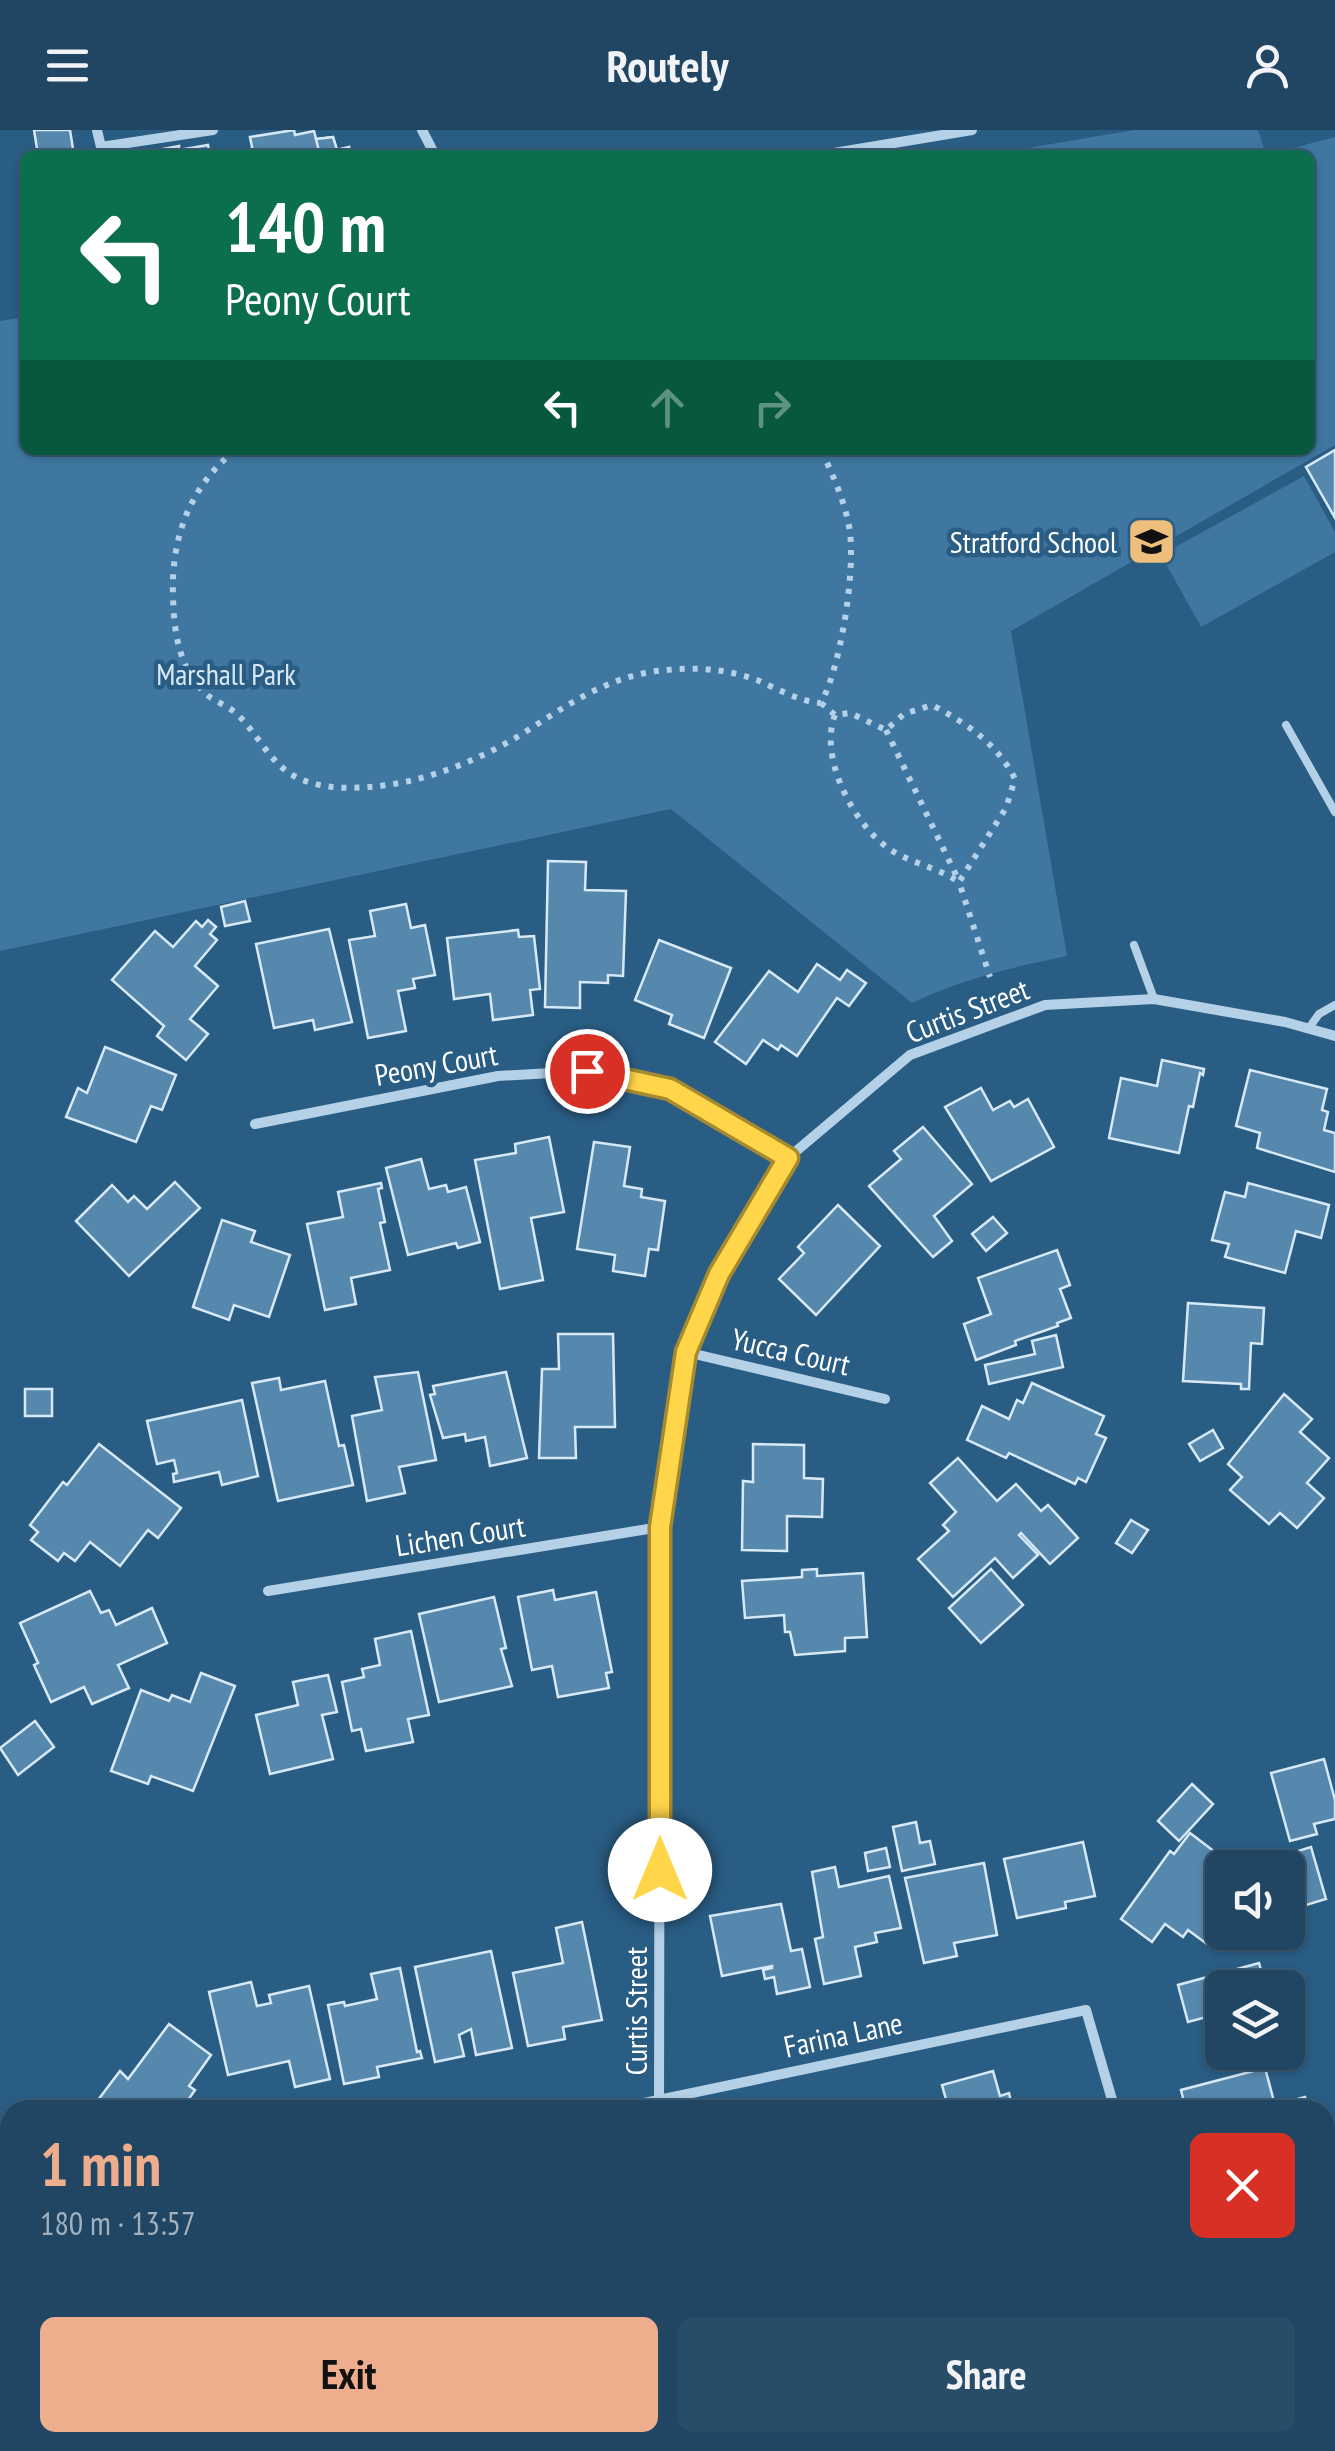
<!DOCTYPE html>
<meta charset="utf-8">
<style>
:root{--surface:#204663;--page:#284d69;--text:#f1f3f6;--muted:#a2b1be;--line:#3d5e78;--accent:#eead8d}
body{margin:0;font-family:"PT Sans Narrow",sans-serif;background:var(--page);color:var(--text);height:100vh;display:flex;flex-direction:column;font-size:38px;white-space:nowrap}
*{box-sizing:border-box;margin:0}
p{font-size:32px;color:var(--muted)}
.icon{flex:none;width:55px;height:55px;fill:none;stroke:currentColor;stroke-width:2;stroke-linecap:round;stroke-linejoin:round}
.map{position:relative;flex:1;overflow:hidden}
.sheet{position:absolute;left:0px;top:1970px;width:1335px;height:352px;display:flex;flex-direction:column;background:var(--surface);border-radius:30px 30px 0 0;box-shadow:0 2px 8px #0004,0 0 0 2px var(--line)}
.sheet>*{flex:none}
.top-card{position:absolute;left:20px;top:20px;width:1295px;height:305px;border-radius:15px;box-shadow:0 2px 8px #0004,0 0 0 2px var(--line);background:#0b6e4f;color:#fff;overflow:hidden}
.tools{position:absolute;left:1205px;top:1720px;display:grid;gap:20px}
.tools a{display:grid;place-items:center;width:100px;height:100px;border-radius:15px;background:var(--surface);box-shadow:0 2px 8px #0004,0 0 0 2px var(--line);font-size:50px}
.pin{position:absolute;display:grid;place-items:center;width:85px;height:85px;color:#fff;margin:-42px;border:5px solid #fff;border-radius:50%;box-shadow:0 2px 10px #0007}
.me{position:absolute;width:110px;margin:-55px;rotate:0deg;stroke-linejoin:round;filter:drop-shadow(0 0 8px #0008)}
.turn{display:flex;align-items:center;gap:35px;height:210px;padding:0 40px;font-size:45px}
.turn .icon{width:130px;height:130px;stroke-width:2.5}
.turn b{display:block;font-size:70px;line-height:85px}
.lanes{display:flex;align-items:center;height:95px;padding:0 40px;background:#0003;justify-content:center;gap:50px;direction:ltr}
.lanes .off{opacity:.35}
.round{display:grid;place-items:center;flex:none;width:105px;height:105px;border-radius:15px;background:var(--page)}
.headline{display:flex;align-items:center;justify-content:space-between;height:170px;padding:0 40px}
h1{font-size:60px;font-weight:700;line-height:75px;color:var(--accent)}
.action{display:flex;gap:20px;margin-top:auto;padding:20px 40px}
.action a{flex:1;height:115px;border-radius:15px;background:var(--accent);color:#111;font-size:40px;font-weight:700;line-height:115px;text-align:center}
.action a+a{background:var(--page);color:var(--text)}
header{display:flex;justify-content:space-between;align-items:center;height:130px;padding:0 40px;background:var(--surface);font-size:45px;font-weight:700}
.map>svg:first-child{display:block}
.green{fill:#3f77a0}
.building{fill:#5688ad;stroke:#d7e9f6;stroke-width:2.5}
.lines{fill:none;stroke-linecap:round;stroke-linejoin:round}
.path{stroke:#b4d1e7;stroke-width:6;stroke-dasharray:5 8;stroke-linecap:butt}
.service{stroke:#b4d1e7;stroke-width:8}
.minor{stroke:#b4d1e7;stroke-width:10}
.route-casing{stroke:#a68a30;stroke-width:25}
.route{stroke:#ffd54a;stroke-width:18}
.labels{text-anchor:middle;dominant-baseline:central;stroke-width:9;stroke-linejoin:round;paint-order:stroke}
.poi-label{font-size:30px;fill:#fff;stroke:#2a5d84;text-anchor:end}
.park-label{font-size:30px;fill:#d7e9f6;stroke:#2a5d84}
.street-label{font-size:30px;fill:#fff;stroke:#2a5d84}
</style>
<header><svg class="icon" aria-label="menu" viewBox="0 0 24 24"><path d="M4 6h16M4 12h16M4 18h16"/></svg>Routely<svg class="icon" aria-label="person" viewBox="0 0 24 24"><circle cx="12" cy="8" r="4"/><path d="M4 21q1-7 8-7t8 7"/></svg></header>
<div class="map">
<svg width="1335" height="2321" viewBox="0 0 1335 2321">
<rect width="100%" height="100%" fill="#2a5d84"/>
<g class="green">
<polygon points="1134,0 1258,0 1266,25 987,25"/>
<path d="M1335,7V315L1011,501L1067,826C1013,837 962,849 912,873L671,679L0,821V191L25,187V320H1310V25H1267Z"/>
<polygon points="1304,346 1335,402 1335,422 1201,497 1161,425"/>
</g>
<g class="building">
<polygon points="34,0 70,0 74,25 38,25"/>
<polygon points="294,0 295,5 314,1 316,9 333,7 337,20 349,17 350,25 240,25 253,22 250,7"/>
<polygon points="333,7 337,20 349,17 350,25 320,25 316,9"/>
<polygon points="208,15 210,25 141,23 179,16 179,20"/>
<polygon points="1335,320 1335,388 1306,337"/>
<polygon points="548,731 586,732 585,760 626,761 623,846 608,845 608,853 580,852 580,878 545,877"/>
<polygon points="245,771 250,791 225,796 221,777"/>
<polygon points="406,774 411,798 425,795 435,845 413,849 415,858 398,861 406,901 368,908 349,810 375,806 370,781"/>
<polygon points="208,790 216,797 210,804 217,810 195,836 218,856 190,889 208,904 186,930 157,906 164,896 112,850 155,801 173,817 196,791 202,797"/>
<polygon points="329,799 352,892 315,900 313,890 274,898 256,814"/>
<polygon points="518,800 519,807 534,806 540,859 530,860 533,885 493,890 490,864 454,869 447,808"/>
<polygon points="659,810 731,838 704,908 669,894 672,885 635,870"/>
<polygon points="817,834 840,850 847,840 866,853 849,876 837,868 797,926 781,915 778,920 763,910 746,934 715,912 769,841 798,862"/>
<polygon points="105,917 176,945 162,980 151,976 136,1012 66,987 78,958 87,963"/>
<polygon points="1162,930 1204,939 1203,945 1200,943 1193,977 1189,976 1179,1023 1109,1008 1121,948 1157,956"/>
<polygon points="1250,940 1327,959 1322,980 1328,982 1324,1000 1335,1003 1335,1042 1257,1018 1260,1003 1236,996"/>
<polygon points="981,958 993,980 1010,971 1014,977 1028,969 1054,1017 991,1051 945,977"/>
<polygon points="923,997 972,1054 934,1086 952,1111 933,1127 869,1056 901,1029 894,1021"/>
<polygon points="549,1007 564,1082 531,1088 543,1150 500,1159 475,1030 516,1023 515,1014"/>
<polygon points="594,1012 630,1017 624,1056 642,1059 641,1067 665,1071 658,1120 649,1119 645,1146 613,1141 615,1125 577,1119"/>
<polygon points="421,1029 429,1059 446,1055 448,1062 466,1057 480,1112 458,1118 456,1113 408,1125 386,1038"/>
<polygon points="175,1052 200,1078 129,1146 76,1091 112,1055 128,1072 134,1066 147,1079"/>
<polygon points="381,1053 382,1058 378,1059 385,1092 380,1093 390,1140 351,1148 356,1174 325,1180 307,1094 343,1087 338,1062"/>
<polygon points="1248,1053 1329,1075 1321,1108 1296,1101 1285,1143 1225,1127 1229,1114 1212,1110 1225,1062 1245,1067"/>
<polygon points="838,1075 880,1116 816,1185 779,1149 804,1123 798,1117"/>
<polygon points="993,1087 1007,1103 986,1121 972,1104"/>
<polygon points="222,1090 255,1101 251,1112 290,1125 269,1187 234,1175 229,1190 193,1177"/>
<polygon points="1057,1120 1070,1155 1060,1159 1071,1188 1057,1193 1058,1196 1015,1211 1016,1215 976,1230 964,1194 991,1184 978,1148"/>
<polygon points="1188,1173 1264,1178 1262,1214 1251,1213 1249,1259 1241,1259 1241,1254 1183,1251"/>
<polygon points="558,1204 613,1204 615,1297 575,1297 576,1328 539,1328 542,1239 559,1239"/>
<polygon points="1056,1205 1063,1237 989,1254 985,1235 1035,1224 1032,1211"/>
<polygon points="418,1242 436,1330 399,1337 405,1363 367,1371 352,1286 382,1280 375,1247"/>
<polygon points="506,1242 527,1328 490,1336 485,1307 466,1311 465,1304 443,1308 430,1265 435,1264 433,1256"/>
<polygon points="279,1248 281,1260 325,1251 339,1316 344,1315 353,1355 278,1371 252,1253"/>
<polygon points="1032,1253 1104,1286 1096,1304 1106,1308 1086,1352 1078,1348 1075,1354 1009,1323 1006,1328 967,1310 982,1276 1009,1289 1017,1270 1023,1273"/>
<rect x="25" y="1259" width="27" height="27"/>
<polygon points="1284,1264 1312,1289 1300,1302 1329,1328 1307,1353 1324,1368 1297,1398 1280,1383 1269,1394 1230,1360 1242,1347 1228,1334"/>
<polygon points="242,1270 258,1346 222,1355 219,1342 174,1352 173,1344 177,1343 174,1330 157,1334 147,1291"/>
<polygon points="1213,1300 1223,1318 1200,1331 1189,1314"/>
<polygon points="99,1314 181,1378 158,1408 148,1400 120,1436 90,1412 75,1431 64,1423 58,1431 31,1410 38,1402 30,1395 63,1352 67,1355"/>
<polygon points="753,1314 804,1315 804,1348 823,1349 822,1387 787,1386 787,1421 742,1420 743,1351 753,1352"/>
<polygon points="958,1328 997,1371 1016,1354 1041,1381 1048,1375 1078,1408 1050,1434 1021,1403 1019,1405 1038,1425 1013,1448 995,1428 953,1467 918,1429 949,1401 943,1395 956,1382 930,1353"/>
<polygon points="1131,1390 1148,1400 1132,1423 1116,1413"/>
<polygon points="817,1439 817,1446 863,1443 867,1507 845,1508 845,1521 795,1525 790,1502 785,1502 784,1485 745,1488 742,1451 802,1447 802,1440"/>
<polygon points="991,1439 1023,1475 981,1513 949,1478"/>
<polygon points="553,1460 555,1470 596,1462 612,1542 606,1543 609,1558 558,1567 552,1536 532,1540 518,1467"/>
<polygon points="90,1461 101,1483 109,1480 116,1495 152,1478 167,1513 118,1535 129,1558 92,1574 84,1557 51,1572 34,1535 38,1533 20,1493"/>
<polygon points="494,1467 506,1518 501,1519 512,1556 439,1572 419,1484"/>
<polygon points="411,1501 429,1585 408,1589 413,1612 366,1621 361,1599 352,1601 342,1552 364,1547 362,1539 380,1535 375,1509"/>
<polygon points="201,1543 235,1556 193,1661 151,1646 148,1654 111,1641 141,1560 169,1571 172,1565 190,1572"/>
<polygon points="328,1545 337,1582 322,1585 333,1629 270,1644 256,1585 298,1575 293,1552"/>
<polygon points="35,1591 54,1617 18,1645 0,1618"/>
<polygon points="1324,1629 1335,1670 1335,1689 1314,1694 1317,1704 1290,1711 1271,1643"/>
<polygon points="1192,1654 1213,1674 1179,1711 1158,1691"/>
<polygon points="916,1692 920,1713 930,1711 935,1734 902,1741 893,1697"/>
<polygon points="1190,1703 1219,1725 1205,1745 1216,1753 1219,1749 1222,1751 1222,1793 1207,1814 1188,1800 1183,1807 1165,1794 1152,1812 1121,1789 1170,1721 1174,1724"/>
<polygon points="1083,1712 1095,1766 1065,1772 1066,1778 1017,1788 1004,1729"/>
<polygon points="1311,1717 1326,1769 1303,1776 1288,1724"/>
<polygon points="886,1718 890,1737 868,1741 865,1723"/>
<polygon points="984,1733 997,1805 954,1813 957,1826 924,1833 905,1748"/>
<polygon points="835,1737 839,1757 889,1746 901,1798 875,1803 877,1812 855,1817 861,1846 824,1854 815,1809 823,1807 812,1742"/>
<polygon points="781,1774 791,1821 802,1819 810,1857 777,1864 774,1847 765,1849 763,1840 772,1838 772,1836 722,1846 710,1786"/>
<polygon points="582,1792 602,1890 563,1897 565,1909 528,1916 513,1843 563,1833 556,1798"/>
<polygon points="491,1821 512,1918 476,1925 471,1899 459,1905 464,1926 435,1932 415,1837"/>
<polygon points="1259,1833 1266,1858 1222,1858 1222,1907 1216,1909 1210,1886 1188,1892 1178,1855"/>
<polygon points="400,1838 417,1922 420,1921 422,1928 377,1937 379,1947 344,1954 328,1875 344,1872 345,1876 377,1869 371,1844"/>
<polygon points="251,1852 257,1876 271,1873 269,1865 309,1856 330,1949 295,1957 289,1931 228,1945 209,1862"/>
<polygon points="169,1894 211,1925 189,1956 195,1960 181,1980 111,1980 98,1970 120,1941 128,1949"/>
<polygon points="1265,1938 1275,1975 1305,1967 1308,1980 1186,1980 1181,1960"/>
<polygon points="993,1941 1000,1966 1009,1963 1013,1980 949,1980 942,1955"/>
<polygon points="1328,2107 1332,2121 1335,2120 1335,2194 1332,2194 1330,2188 1325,2189 1325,2108"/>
<polygon points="1335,2203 1335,2256 1328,2258 1329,2261 1335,2259 1335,2284 1325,2287 1325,2205"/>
<polygon points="1335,2298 1335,2321 1313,2321 1313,2312 1325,2312 1325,2301"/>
<polygon points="467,2312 551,2312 551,2318 467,2315"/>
<rect x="703" y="2312" width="83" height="9"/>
<polygon points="855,2312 886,2312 884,2319 891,2321 853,2321"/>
<polygon points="1043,2312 1124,2312 1126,2321 1045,2321"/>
<polygon points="303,2313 386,2313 385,2321 303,2321"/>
<polygon points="75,2315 135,2317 135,2321 75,2321"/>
</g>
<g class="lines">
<g class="path">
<path d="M235,320C189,358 171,408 173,467C174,503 179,539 206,564C215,572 229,576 238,585C257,603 270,633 294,646C317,658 342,659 368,657C419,654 473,633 517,607C559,581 596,553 645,543C683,536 721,537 757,550C776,558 800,572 821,573C841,536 855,444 850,402C846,374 833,345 821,320"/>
<path d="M821,573L835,585L850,583L886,600L904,584L932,575C967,594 997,613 1015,649L1006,678L959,752L990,847"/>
<path d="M835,585C818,628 855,699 894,722C915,734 938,738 959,752"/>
<polyline points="886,600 957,747"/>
</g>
<g class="service">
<polyline points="1286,595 1335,682"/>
<polyline points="1134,815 1154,869"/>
<polyline points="1309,898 1319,884 1335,875"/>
</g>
<g class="minor">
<polyline points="97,0 101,17 213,0"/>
<polyline points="422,0 435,25"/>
<polyline points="822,25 972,0"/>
<polyline points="255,994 498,946 587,941 670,959 788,1028"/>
<polyline points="686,1222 885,1269"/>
<polyline points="268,1461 660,1397"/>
<polyline points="611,1980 1086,1880 1115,1980"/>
<polyline points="659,1980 660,1397 686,1222 719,1144 788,1028 910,925 1045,875 1154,869 1285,892 1335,906"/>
<polyline points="1213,2312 1216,2321"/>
<polyline points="236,2321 236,2312"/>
<polyline points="651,2321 651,2312"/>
</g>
</g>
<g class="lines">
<defs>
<polyline id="route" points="587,941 670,959 788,1028 719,1144 686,1222 660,1397 660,1740"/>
</defs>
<use href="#route" class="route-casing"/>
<use href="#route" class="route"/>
</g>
<defs>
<symbol id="school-square" viewBox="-11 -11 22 22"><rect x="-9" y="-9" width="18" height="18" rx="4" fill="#edbe7c" stroke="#2a5d84"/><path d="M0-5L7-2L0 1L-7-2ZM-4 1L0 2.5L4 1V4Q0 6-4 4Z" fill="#111"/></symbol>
</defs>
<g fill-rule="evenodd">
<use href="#school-square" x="1124" y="384" width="55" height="55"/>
</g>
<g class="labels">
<g class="poi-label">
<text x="1117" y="411">Stratford School</text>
</g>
<g class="park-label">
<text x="226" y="543">Marshall Park</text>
</g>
<g class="street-label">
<text transform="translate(967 880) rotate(-21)">Curtis Street</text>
<text transform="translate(436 934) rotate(-10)">Peony Court</text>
<text transform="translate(791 1221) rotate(13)">Yucca Court</text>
<text transform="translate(460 1405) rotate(-9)">Lichen Court</text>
<text transform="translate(635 1881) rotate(-90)">Curtis Street</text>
<text transform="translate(843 1904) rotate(-12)">Farina Lane</text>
</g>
</g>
</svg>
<div class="tools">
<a><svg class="icon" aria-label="sound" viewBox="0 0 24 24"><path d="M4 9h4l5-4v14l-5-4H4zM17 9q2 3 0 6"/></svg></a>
<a><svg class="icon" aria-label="layers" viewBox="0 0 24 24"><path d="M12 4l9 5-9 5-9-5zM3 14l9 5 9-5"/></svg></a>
</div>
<div class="pin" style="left:587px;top:941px;background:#d93025"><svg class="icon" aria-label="arrive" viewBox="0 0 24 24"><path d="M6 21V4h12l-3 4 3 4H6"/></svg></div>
<svg class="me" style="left:660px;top:1740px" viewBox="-20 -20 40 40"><circle r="19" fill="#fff"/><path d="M0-13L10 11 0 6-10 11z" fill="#ffd54a"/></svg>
<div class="top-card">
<div class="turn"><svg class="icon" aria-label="left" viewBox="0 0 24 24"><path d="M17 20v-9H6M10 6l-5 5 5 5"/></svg><div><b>140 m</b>Peony Court</div></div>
<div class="lanes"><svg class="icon" aria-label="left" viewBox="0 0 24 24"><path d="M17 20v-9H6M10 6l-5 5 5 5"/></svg><svg class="icon off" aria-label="ahead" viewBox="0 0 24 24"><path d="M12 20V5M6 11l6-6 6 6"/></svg><svg class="icon off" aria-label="right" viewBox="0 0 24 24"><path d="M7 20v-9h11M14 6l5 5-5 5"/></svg></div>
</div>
<section class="sheet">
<div class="headline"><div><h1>1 min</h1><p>180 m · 13:57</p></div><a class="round" style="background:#d93025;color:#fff"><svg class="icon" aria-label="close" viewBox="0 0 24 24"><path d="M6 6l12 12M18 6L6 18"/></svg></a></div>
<div class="action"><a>Exit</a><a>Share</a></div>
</section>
</div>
